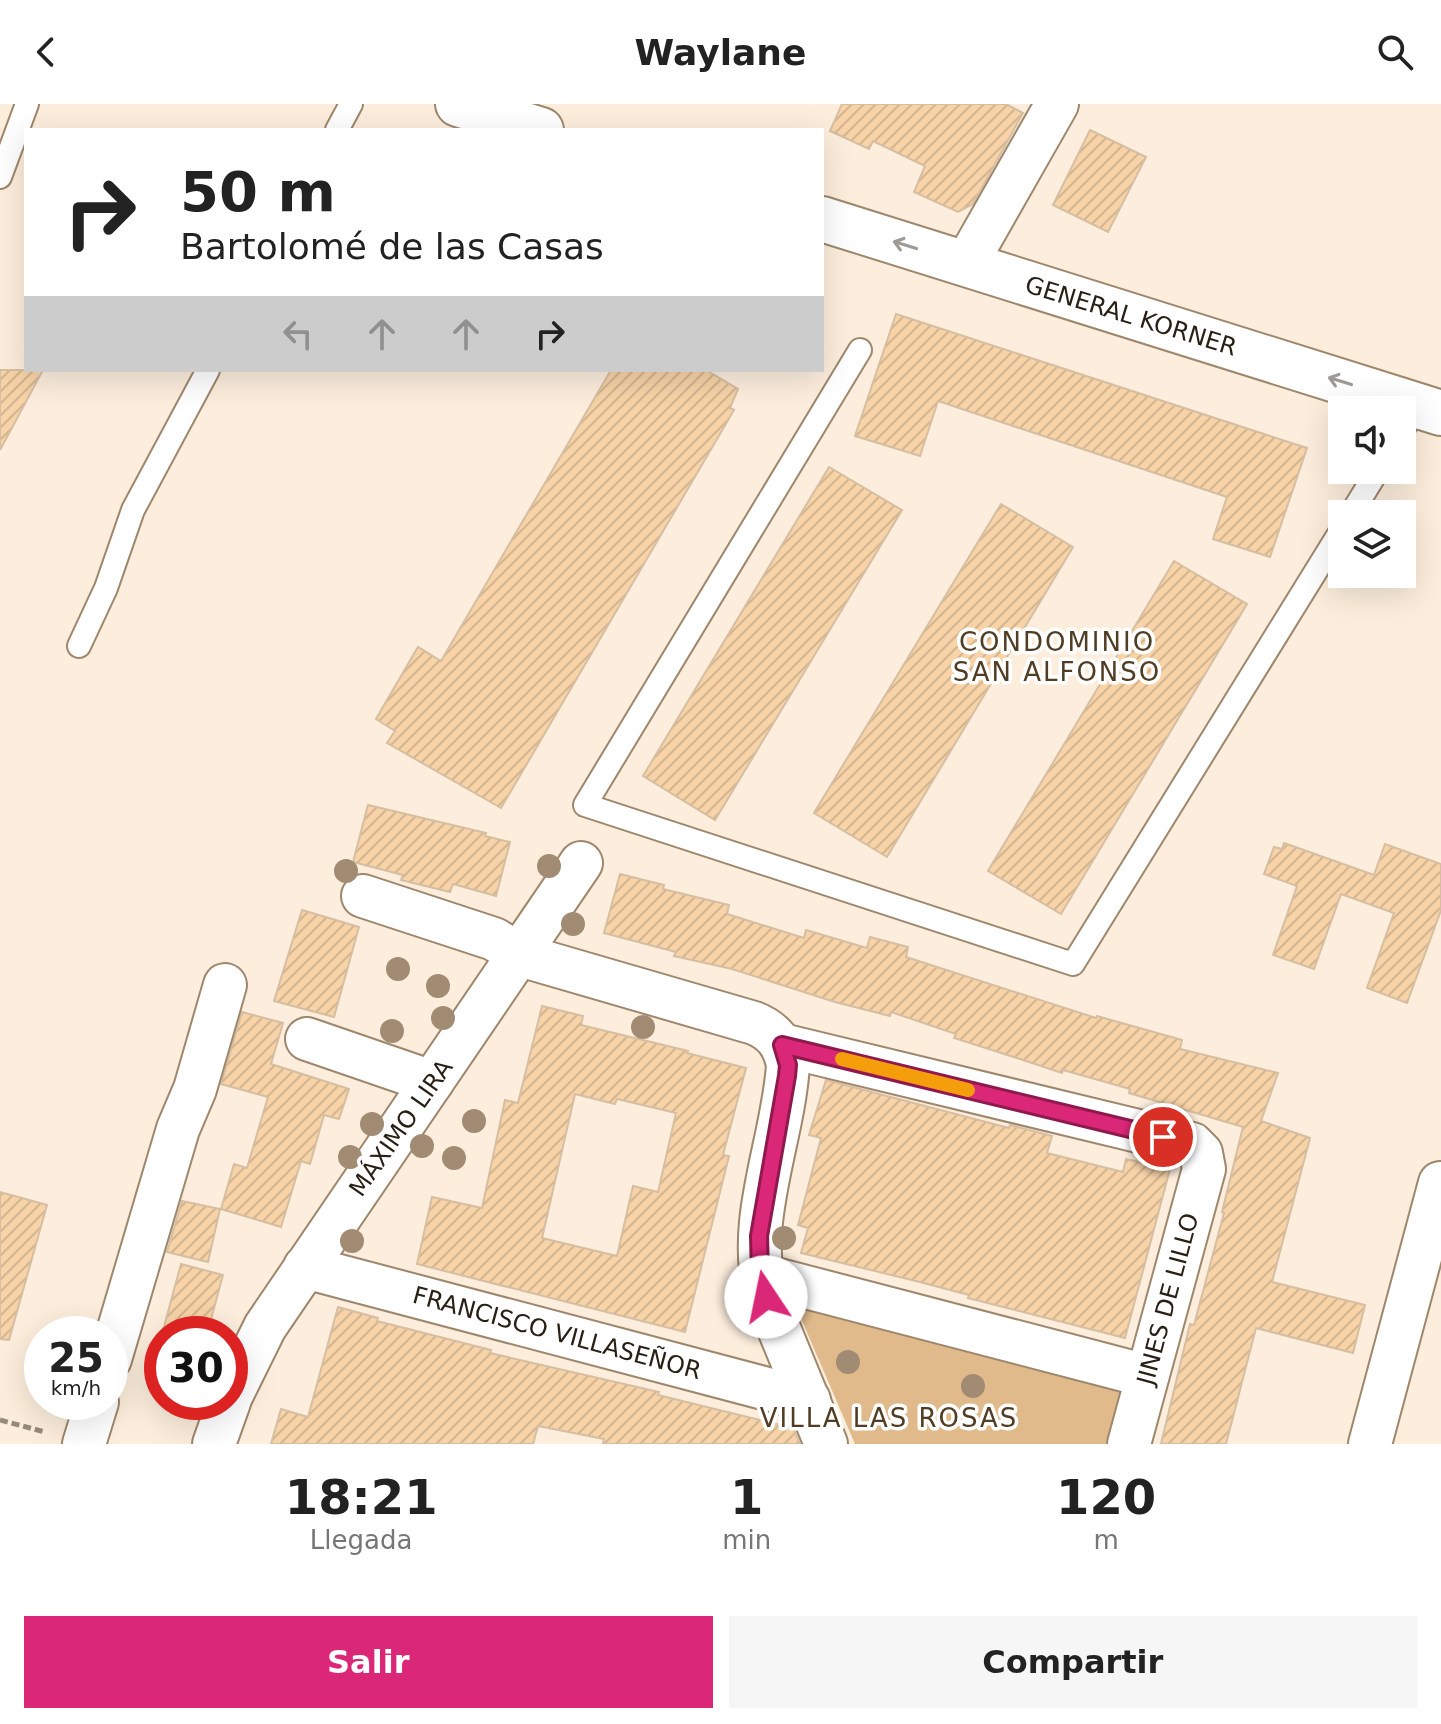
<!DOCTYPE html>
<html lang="es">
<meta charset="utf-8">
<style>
:root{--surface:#fff;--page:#f6f6f6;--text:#222;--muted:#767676;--accent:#db2777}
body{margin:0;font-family:"DejaVu Sans",sans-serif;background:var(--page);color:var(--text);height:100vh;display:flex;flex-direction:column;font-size:30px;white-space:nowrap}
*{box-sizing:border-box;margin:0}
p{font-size:26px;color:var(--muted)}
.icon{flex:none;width:44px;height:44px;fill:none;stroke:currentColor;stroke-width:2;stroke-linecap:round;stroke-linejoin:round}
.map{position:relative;height:1340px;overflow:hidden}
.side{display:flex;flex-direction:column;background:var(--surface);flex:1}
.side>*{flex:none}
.hud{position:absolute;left:24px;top:24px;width:800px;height:244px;border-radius:0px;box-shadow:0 8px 32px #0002;background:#fff;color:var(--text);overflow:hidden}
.tools{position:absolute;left:1328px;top:292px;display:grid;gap:16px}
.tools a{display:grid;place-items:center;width:88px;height:88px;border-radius:0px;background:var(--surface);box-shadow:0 8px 32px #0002;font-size:40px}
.speed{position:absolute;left:24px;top:1212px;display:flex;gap:16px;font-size:40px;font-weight:700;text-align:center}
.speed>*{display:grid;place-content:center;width:104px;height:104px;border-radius:50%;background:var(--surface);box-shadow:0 8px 32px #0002;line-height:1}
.speed small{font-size:20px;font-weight:400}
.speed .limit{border:12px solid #d22;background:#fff;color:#111}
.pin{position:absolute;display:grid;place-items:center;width:68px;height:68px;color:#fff;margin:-34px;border:4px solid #fff;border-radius:50%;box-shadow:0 2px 8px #0007}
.me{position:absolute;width:88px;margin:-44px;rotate:349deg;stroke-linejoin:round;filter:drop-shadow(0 0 6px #0008)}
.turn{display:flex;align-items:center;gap:28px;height:168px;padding:0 24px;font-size:36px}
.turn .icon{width:104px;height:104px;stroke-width:2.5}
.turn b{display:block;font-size:56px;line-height:68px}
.lanes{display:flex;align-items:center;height:76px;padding:0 24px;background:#0003;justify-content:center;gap:40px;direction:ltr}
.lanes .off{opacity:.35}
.eta{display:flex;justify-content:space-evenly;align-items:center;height:136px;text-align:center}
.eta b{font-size:48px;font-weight:800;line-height:56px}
.button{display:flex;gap:16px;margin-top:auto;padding:16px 24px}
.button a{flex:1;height:92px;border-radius:0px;background:var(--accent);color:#fff;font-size:32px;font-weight:800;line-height:92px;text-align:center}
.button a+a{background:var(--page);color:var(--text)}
header{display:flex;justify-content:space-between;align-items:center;height:104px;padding:0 24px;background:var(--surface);font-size:36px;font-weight:800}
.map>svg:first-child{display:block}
.park{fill:#e0ba8b}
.building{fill:url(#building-hatch);stroke:#d6bea2;stroke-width:2;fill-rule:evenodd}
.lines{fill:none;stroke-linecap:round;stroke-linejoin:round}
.service-casing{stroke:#9e876c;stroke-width:26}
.minor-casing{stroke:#9e876c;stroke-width:46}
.tertiary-casing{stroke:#9e876c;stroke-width:48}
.path{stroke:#968a7c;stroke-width:5;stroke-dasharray:8 4;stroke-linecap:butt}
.service{stroke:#fff;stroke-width:22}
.minor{stroke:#fff;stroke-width:42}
.tertiary{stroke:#fff;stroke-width:44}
.tree{fill:#a18c73}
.oneway{stroke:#9e9b96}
.route-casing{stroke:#8e194d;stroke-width:20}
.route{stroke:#db2777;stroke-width:14}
.slow{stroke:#f59e0b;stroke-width:14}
.labels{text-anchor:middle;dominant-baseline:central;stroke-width:7;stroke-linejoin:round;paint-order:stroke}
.street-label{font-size:24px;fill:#282015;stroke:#fff}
.neighbourhood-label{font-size:26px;letter-spacing:2px;fill:#503d24;stroke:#fff}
</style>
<header><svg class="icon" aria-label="back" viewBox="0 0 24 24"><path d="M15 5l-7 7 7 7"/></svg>Waylane<svg class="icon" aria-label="search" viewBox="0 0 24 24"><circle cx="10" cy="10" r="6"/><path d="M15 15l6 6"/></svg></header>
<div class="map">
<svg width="1441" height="1340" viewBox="0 0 1441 1340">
<defs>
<pattern id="building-hatch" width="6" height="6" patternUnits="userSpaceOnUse" patternTransform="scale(2)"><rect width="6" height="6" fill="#f7d3a7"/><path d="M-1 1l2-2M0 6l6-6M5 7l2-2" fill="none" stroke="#d4b58f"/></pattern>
</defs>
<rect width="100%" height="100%" fill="#fceddc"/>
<polygon class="park" points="791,1191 1122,1279 1111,1340 855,1340"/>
<g class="building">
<polygon points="842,0 1006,0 1023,9 973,100 958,108 914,88 925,62 873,37 869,45 830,27"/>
<polygon points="1090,26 1146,53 1108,128 1053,101"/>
<polygon points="896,210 1307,344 1270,453 1213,435 1227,393 938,297 920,352 855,332"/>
<polygon points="0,266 43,266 0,346"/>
<polygon points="611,266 706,266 738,285 730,304 734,306 501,704 387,639 395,627 376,615 418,543 441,557"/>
<polygon points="829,363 902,406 715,716 643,672"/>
<polygon points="1001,400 1073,443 887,753 814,709"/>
<polygon points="1174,457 1247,500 1061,810 988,767"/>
<polygon points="368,701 486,729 485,732 510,738 496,792 453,780 450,788 401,776 403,771 353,758"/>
<polygon points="1284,739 1374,771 1385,740 1441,760 1441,806 1407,899 1367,884 1394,809 1341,790 1314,865 1273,851 1297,782 1264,770 1274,743 1282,745"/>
<polygon points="620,770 664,781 663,785 729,801 727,810 804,834 806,826 867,844 870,833 908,843 906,853 1096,914 1097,912 1182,936 1180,945 1278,969 1261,1017 1310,1034 1272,1178 1365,1201 1353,1249 1256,1224 1226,1340 1161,1340 1190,1220 1194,1221 1224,1109 1222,1108 1243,1023 1129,989 1130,985 1063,966 1062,969 1020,955 954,934 956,930 891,908 890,912 835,898 732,865 674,852 676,848 604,829"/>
<polygon points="302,806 359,823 334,913 274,897"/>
<path d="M542,902L583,912L581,921L688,947L687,949L746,964L723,1051L729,1052L685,1228L417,1160L432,1093L482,1104L505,996L518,999ZM575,990L615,1000L617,995L676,1009L658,1088L633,1082L617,1152L542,1134Z"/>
<polygon points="242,908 283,919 271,960 349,985 339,1015 324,1011 310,1060 301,1057 281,1123 221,1105 234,1060 247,1064 268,993 221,980"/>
<polygon points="826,976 1009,1024 1010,1021 1052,1032 1047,1049 1123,1068 1126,1055 1170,1065 1125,1234 968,1194 969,1191 916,1177 801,1149 808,1124 798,1121 821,1034 809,1031"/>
<polygon points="0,1088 47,1101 9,1236 0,1235"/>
<polygon points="182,1097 220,1105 208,1158 167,1148"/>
<polygon points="181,1160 223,1171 207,1230 162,1230"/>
<polygon points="338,1203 378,1214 377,1217 491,1246 490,1249 659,1288 658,1291 793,1324 800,1340 603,1340 604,1335 538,1322 533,1340 271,1340 281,1305 308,1313"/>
</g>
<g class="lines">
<defs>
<g id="service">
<polyline points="337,26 351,0"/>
<polyline points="0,73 27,0"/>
<polyline points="860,246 585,701 1073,860 1342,425"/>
<polyline points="1402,327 1418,301"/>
<polyline points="1351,410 1378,366"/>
<polyline points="79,542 106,484 133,406 208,266"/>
</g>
<g id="minor">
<polyline points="966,160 1057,0"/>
<path d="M363,792L494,835L520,851L754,919C774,927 784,940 788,961C783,1038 745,1116 766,1193L826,1340"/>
<polyline points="307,935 432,978"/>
<polyline points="782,941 1192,1040 1201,1049 1204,1065 1129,1340"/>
<polyline points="305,1163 809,1296"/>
<polyline points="760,1171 1147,1272"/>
<polyline points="110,1255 178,1025 195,985 225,881"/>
<polyline points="230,1294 265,1223 581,759"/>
<polyline points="84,1340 97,1298"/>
<polyline points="214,1340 229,1298"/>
<polyline points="1370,1340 1440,1079"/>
</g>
<g id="tertiary">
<polyline points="458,0 541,26"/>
<polyline points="822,115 1441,309"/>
</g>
</defs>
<use href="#service" class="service-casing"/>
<use href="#minor" class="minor-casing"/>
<use href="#tertiary" class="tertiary-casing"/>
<polyline class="path" points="0,1316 45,1328"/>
<use href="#service" class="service"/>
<use href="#minor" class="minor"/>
<use href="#tertiary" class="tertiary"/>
</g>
<g class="tree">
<circle cx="549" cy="762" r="12"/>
<circle cx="346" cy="767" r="12"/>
<circle cx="573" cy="820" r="12"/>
<circle cx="398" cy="865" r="12"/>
<circle cx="438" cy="882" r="12"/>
<circle cx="443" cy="914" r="12"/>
<circle cx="643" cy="923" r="12"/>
<circle cx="392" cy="927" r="12"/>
<circle cx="474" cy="1017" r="12"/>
<circle cx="372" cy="1020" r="12"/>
<circle cx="422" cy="1042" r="12"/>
<circle cx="350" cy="1053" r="12"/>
<circle cx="454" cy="1054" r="12"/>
<circle cx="784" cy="1134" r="12"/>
<circle cx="352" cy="1137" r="12"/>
<circle cx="848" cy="1258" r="12"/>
<circle cx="973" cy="1282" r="12"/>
</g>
<defs><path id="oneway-shaft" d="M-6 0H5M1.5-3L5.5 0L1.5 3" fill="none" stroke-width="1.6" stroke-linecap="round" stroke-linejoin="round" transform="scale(2)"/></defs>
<g class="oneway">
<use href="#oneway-shaft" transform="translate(905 141) rotate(-163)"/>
<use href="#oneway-shaft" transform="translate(1340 277) rotate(-163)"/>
</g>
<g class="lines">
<defs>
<polyline id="route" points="766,1193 760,1171 759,1132 787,972 788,961 782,941 1163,1033"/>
</defs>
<use href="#route" class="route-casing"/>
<use href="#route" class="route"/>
<polyline class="slow" points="842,955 968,986"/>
</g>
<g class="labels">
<g class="street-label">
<text transform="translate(1131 212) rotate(17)">GENERAL KORNER</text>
<text transform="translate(401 1024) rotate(-55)">MÁXIMO LIRA</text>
<text transform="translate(1168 1195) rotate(-75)">JINES DE LILLO</text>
<text transform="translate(557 1229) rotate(15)">FRANCISCO VILLASEÑOR</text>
</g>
<g class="neighbourhood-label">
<text x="1057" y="538">CONDOMINIO<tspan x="1057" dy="30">SAN ALFONSO</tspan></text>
<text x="889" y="1314">VILLA LAS ROSAS</text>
</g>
</g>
</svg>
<div class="tools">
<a><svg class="icon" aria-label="sound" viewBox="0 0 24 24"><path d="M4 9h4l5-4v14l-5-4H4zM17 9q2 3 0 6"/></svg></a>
<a><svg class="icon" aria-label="layers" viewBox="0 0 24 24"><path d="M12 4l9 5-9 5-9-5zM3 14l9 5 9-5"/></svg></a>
</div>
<div class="speed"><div>25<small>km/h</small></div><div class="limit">30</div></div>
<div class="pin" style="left:1163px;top:1033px;background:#d93025"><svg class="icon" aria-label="arrive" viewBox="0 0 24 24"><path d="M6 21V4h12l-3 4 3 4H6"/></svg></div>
<svg class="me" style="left:766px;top:1193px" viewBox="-20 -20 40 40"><circle r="19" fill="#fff"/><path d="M0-13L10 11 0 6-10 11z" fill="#db2777"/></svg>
<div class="hud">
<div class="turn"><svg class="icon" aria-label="right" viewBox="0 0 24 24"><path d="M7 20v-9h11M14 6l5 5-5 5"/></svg><div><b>50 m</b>Bartolomé de las Casas</div></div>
<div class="lanes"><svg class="icon off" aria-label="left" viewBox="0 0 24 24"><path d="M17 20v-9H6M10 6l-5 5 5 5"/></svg><svg class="icon off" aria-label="ahead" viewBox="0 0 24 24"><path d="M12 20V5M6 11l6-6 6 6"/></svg><svg class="icon off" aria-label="ahead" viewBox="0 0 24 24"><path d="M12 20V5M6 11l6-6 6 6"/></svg><svg class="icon" aria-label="right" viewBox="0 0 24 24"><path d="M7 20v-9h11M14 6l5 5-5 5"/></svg></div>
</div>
</div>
<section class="side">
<div class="eta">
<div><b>18:21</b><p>Llegada</p></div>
<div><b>1</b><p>min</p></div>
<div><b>120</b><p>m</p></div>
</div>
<div class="button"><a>Salir</a><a>Compartir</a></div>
</section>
